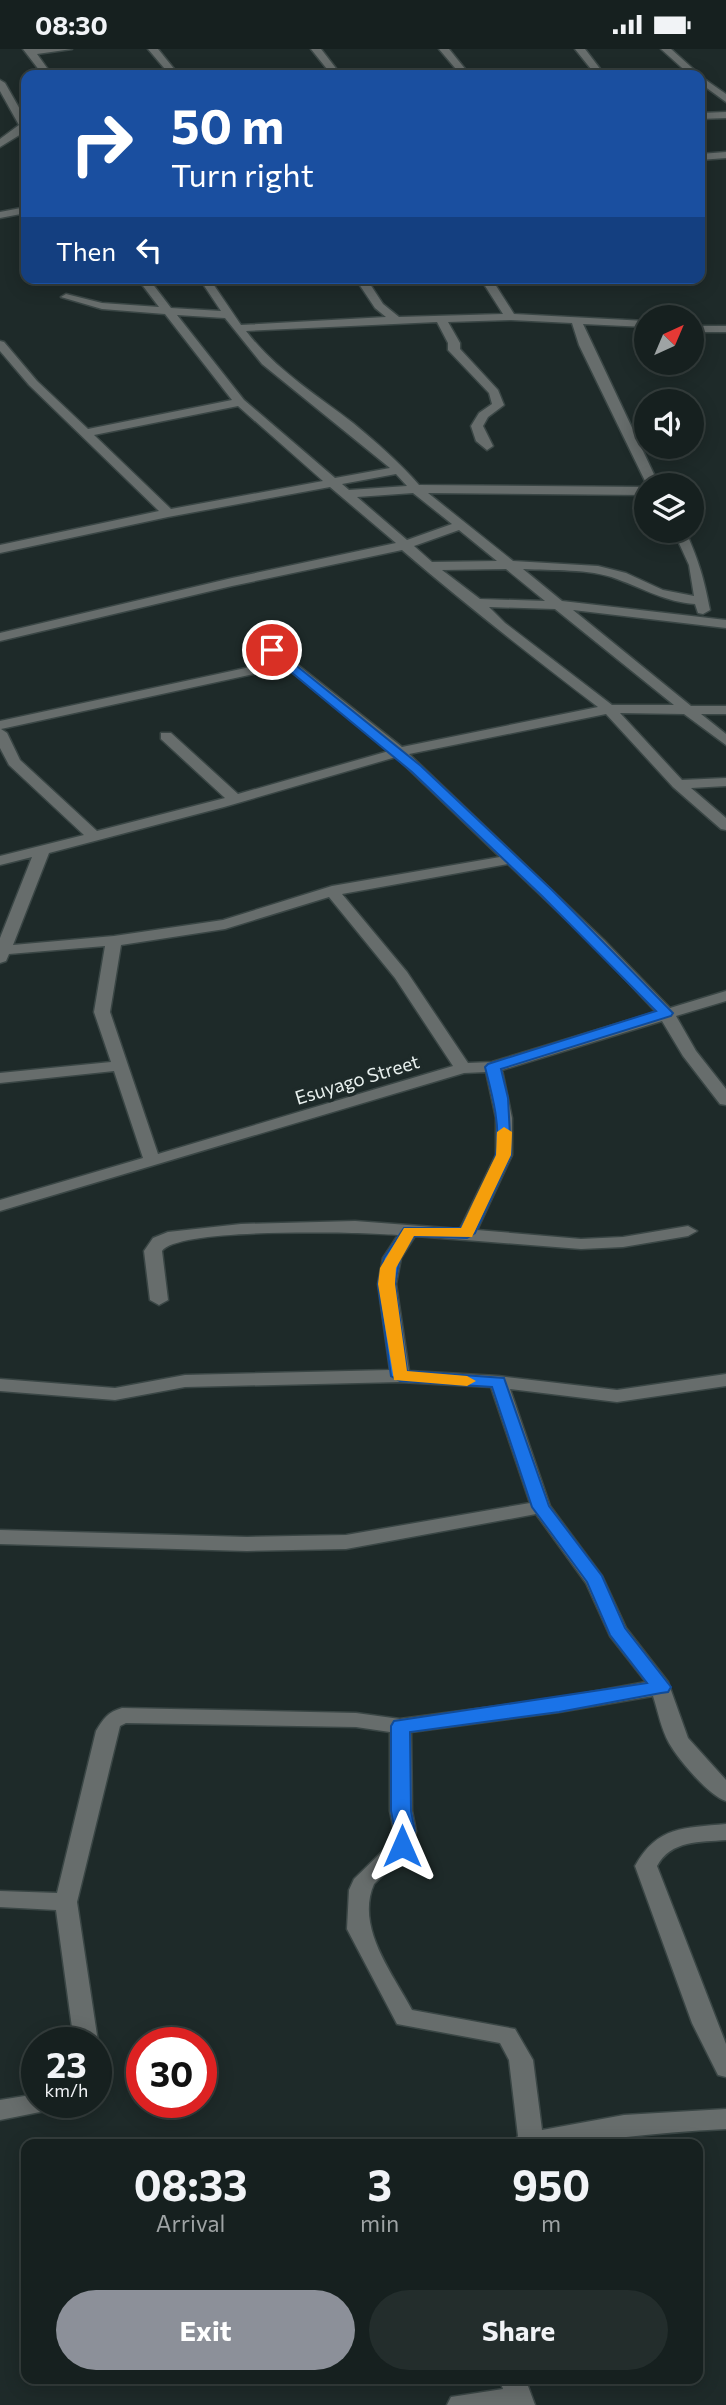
<!DOCTYPE html>
<style>
:root{--surface:#16201f;--page:#232d2c;--text:#f1f3f6;--muted:#9ea3a4;--line:#353e3d;--accent:#8c9099}
body{margin:0;font-family:Commissioner,sans-serif;background:var(--page);color:var(--text);height:100vh;display:flex;flex-direction:column;font-size:26px;white-space:nowrap}
*{box-sizing:border-box;margin:0}
p{font-size:23px;color:var(--muted)}
.icon{flex:none;width:38px;height:38px;fill:none;stroke:currentColor;stroke-width:2;stroke-linecap:round;stroke-linejoin:round}
.map{position:relative;flex:1;overflow:hidden}
.panel{position:absolute;left:21px;top:2090px;width:682px;height:245px;display:flex;flex-direction:column;background:var(--surface);border-radius:14px;box-shadow:0 4px 18px #0003,0 0 0 2px var(--line)}
.panel>*{flex:none}
.banner{position:absolute;left:21px;top:21px;width:684px;height:214px;border-radius:14px;box-shadow:0 4px 18px #0003,0 0 0 2px var(--line);background:#1a4fa0;color:#fff;overflow:hidden}
.needle{width:46px;rotate:44deg}
.buttons{position:absolute;left:634px;top:256px;display:grid;gap:14px}
.buttons a{display:grid;place-items:center;width:70px;height:70px;border-radius:50%;background:var(--surface);box-shadow:0 4px 18px #0003,0 0 0 2px var(--line);font-size:35px}
.speed{position:absolute;left:21px;top:1978px;display:flex;gap:14px;font-size:35px;font-weight:700;text-align:center}
.speed>*{display:grid;place-content:center;width:91px;height:91px;border-radius:50%;background:var(--surface);box-shadow:0 4px 18px #0003,0 0 0 2px var(--line);line-height:1}
.speed small{font-size:18px;font-weight:400}
.speed .limit{border:10px solid #d22;background:#fff;color:#111}
.pin{position:absolute;display:grid;place-items:center;width:60px;height:60px;color:#fff;margin:-30px;border:4px solid #fff;border-radius:50%;box-shadow:0 2px 7px #0007}
.me{position:absolute;width:77px;margin:-38px;rotate:0deg;stroke-linejoin:round;filter:drop-shadow(0 0 5px #0008)}
.turn{display:flex;align-items:center;gap:24px;height:147px;padding:0 35px;font-size:32px}
.turn .icon{width:91px;height:91px;stroke-width:2.5}
.turn b{display:block;font-size:49px;line-height:60px}
.then{display:flex;align-items:center;height:66px;padding:0 35px;background:#0003;gap:14px;font-size:26px}
.eta{display:flex;justify-content:space-evenly;align-items:center;height:119px;text-align:center}
.eta b{font-size:42px;font-weight:700;line-height:49px}
.primary-button{display:flex;gap:14px;margin-top:auto;padding:14px 35px}
.primary-button a{flex:1;height:80px;border-radius:42px;background:var(--accent);color:#fff;font-size:28px;font-weight:700;line-height:80px;text-align:center}
.primary-button a+a{background:var(--page);color:var(--text)}
.status{display:flex;justify-content:space-between;align-items:center;height:49px;padding:0 35px;background:var(--surface);direction:ltr}
.status svg{height:19px;fill:currentColor}
.map>svg:first-child{display:block}
.lines{fill:none;stroke-linecap:round;stroke-linejoin:round}
.minor-casing{stroke:#3a4645;stroke-width:3}
.minor{fill:#676d6c;fill-rule:evenodd}
.route{fill:#1a73e8;stroke:#114b97;stroke-width:2}
.slow{fill:#f59e0b}
.labels{text-anchor:middle;dominant-baseline:central;stroke-width:7;stroke-linejoin:round;paint-order:stroke}
.street-label{font-size:19px;fill:#e8f0ee;stroke:#1e2a29}
</style>
<div class="status"><b>08:30</b><svg viewBox="0 0 49 12"><path d="M0 12V9h3v3zM5 12V6h3v6zM10 12V3h3v9zM15 12V0h3v12zM26 1h20v11H26zM47 4h2v5h-2z"/></svg></div>
<div class="map">
<svg width="726" height="2356" viewBox="0 0 726 2356">
<rect width="100%" height="100%" fill="#1e2a29"/>
<g class="lines">
<defs>
<g id="minor">
<polygon points="23,0 72,0 37,5 52,26 43,26"/>
<polygon points="148,0 158,0 179,26 170,26"/>
<polygon points="311,0 321,0 338,22 336,24 306,26 327,20"/>
<polygon points="439,0 449,0 470,26 461,26"/>
<path d="M575,0H585L601,21C589,31 567,26 553,26L557,23L591,20Z"/>
<polygon points="661,0 671,0 700,26 690,26"/>
<polygon points="497,23 540,23 545,26 492,26"/>
<polygon points="700,27 726,45 726,53 700,34"/>
<polygon points="0,31 5,34 26,71 26,82 0,98 0,90 19,76 0,42"/>
<polygon points="726,63 726,69 700,70 700,64"/>
<polygon points="726,103 726,109 700,111 700,105"/>
<polygon points="26,158 26,164 0,169 0,163"/>
<path d="M137,229H148L171,259L221,262L199,229H209L241,276L386,268L375,259L355,229H366L383,255L399,268L503,265L480,229H491L514,265L646,272V278L583,275L659,436H647L579,296L572,274L511,271L448,273L460,294V300L498,341L504,356L488,368L483,377L493,397L487,401L476,392L471,377L479,364L492,355L489,344L448,301V294L437,273L246,282C275,320 315,345 353,374C377,394 400,414 419,436L646,438V446L428,444L513,512L598,517L626,524L663,541L694,547L689,516L673,481H685C699,512 704,530 710,561L703,565L698,564L695,555C666,553 644,540 617,530C588,519 553,522 523,520L562,552L726,571V579L573,561L691,657H726V665H701L726,685V696L684,665L620,664L682,731L726,729V737L691,739L726,769V781L721,780L673,738L606,665L409,705L604,891L670,959L726,942V952L676,967L696,1002L726,1040V1056L720,1055L683,1007L662,972L502,1021L512,1069V1106L477,1181L581,1190L623,1188L688,1177L697,1182L688,1187L623,1198L581,1200L415,1187L401,1209L396,1235L409,1322L498,1327L617,1341L726,1325V1337L617,1353L510,1340L550,1457L602,1527L626,1579L668,1633L688,1689L726,1731V1752C709,1747 678,1710 669,1694C661,1680 658,1662 653,1647L559,1663L411,1683L412,1762L416,1782L413,1797L374,1835C355,1878 393,1925 412,1961L515,1980L533,2011L542,2081L624,2066L726,2060V2080C654,2083 584,2095 512,2095L518,2087L509,2011L500,1994L397,1975L347,1880L349,1841L354,1830L392,1793L394,1782L390,1762V1683L356,1678L126,1674L120,1677L77,1853L98,1993L96,1996V1993H74L56,1861L0,1858V1842L57,1844L96,1682C103,1670 108,1663 122,1659L356,1664L400,1670L559,1649L646,1633L610,1587L586,1534L536,1465L346,1500L247,1502L0,1495V1481L247,1488L346,1486L530,1454L491,1338L400,1333L185,1338L115,1351L0,1342V1330L115,1339L185,1326L390,1321L378,1235L383,1209L398,1186C363,1183 178,1178 162,1202L168,1251L159,1256L150,1251L144,1202L153,1189L168,1183L241,1175L355,1172L460,1180L496,1106V1069L486,1023L464,1024L0,1162V1151L143,1109L114,1022L0,1034V1024L111,1013L94,963L105,897L9,905L6,912L0,914V889L32,808L0,816V807L84,786L9,716L0,699V672L278,612L252,591V585L257,584L402,698L598,658C531,607 466,556 402,501L232,537L0,592V584L232,529L396,494L330,438L168,468L0,504V496L159,462L29,336L0,302V292L4,293L37,332L88,380L232,351L165,265L102,260L61,248L66,245L102,254L159,258ZM177,266L225,269L262,315L390,419L335,429L244,351ZM238,357L323,432L171,460L94,386ZM396,425L407,437L349,441L342,435ZM413,444L452,475L407,491L357,448ZM459,481L497,512L432,513L414,497ZM506,520L545,552L480,550L442,521ZM489,558L555,560L674,656H612L505,574ZM286,618L389,702L238,745L171,684H161V690L225,749L97,782L20,711L7,684L1,680ZM396,708L500,808L332,837L223,871L114,887L13,896L49,804L224,758ZM508,815L594,897L656,963L492,1013L468,1014L407,923L342,845ZM329,848L395,929L453,1017L158,1105L110,963L121,896L225,880Z"/>
<rect x="691" y="277" width="35" height="6"/>
<path d="M726,1775V1791C700,1793 671,1791 657,1817L726,1995V2028L718,2026L692,1974L635,1817C657,1777 684,1779 726,1775Z"/>
<polygon points="37,2045 37,2053 59,2053 55,2060 0,2071 0,2051"/>
<polygon points="499,2329 525,2329 535,2356 447,2356 451,2348 503,2340"/>
</g>
</defs>
<use href="#minor" class="minor-casing"/>
<use href="#minor" class="minor"/>
</g>
<path class="route" d="M272,597L421,717L552,841L673,964L671,967L501,1020L508,1049L511,1106L475,1184L467,1189L414,1187L400,1209L395,1235L407,1322L504,1329L549,1457L602,1527L625,1579L671,1638L668,1643L661,1644L559,1663L410,1683L411,1762L415,1782L409,1802L402,1805L395,1802L392,1797L395,1782L391,1762V1677L394,1672L647,1634L610,1586L587,1533L532,1458L492,1338L400,1332L391,1327L378,1235L384,1209L404,1179H461C473,1156 491,1130 496,1105C501,1077 492,1045 485,1018L488,1015L656,962L542,847L412,723L268,604L266,601Z"/>
<polygon class="slow" points="504,1078 512,1083 511,1106 472,1188 414,1187 396,1219 395,1235 407,1322 467,1327 476,1332 467,1337 394,1331 378,1235 380,1219 404,1179 461,1179 496,1106 497,1083"/>
<g class="labels">
<g class="street-label">
<text transform="translate(357 1030) rotate(-17)">Esuyago Street</text>
</g>
</g>
</svg>
<div class="buttons">
<a><svg class="needle" viewBox="-14 -14 28 28"><path d="M0-13l5 13h-10z" fill="#e53935"/><path d="M0 13l5-13h-10z" fill="#9ea3a4"/></svg></a>
<a><svg class="icon" aria-label="sound" viewBox="0 0 24 24"><path d="M4 9h4l5-4v14l-5-4H4zM17 9q2 3 0 6"/></svg></a>
<a><svg class="icon" aria-label="layers" viewBox="0 0 24 24"><path d="M12 4l9 5-9 5-9-5zM3 14l9 5 9-5"/></svg></a>
</div>
<div class="speed"><div>23<small>km/h</small></div><div class="limit">30</div></div>
<div class="pin" style="left:272px;top:601px;background:#d93025"><svg class="icon" aria-label="arrive" viewBox="0 0 24 24"><path d="M6 21V4h12l-3 4 3 4H6"/></svg></div>
<svg class="me" style="left:402px;top:1797px" viewBox="-20 -20 40 40"><path d="M0-17L14 15 0 8-14 15z" fill="#1a73e8" stroke="#fff" stroke-width="4"/></svg>
<div class="banner">
<div class="turn"><svg class="icon" aria-label="right" viewBox="0 0 24 24"><path d="M7 20v-9h11M14 6l5 5-5 5"/></svg><div><b>50 m</b>Turn right</div></div>
<div class="then">Then<svg class="icon" aria-label="left" viewBox="0 0 24 24"><path d="M17 20v-9H6M10 6l-5 5 5 5"/></svg></div>
</div>
<section class="panel">
<div class="eta">
<div><b>08:33</b><p>Arrival</p></div>
<div><b>3</b><p>min</p></div>
<div><b>950</b><p>m</p></div>
</div>
<div class="primary-button"><a>Exit</a><a>Share</a></div>
</section>
</div>
